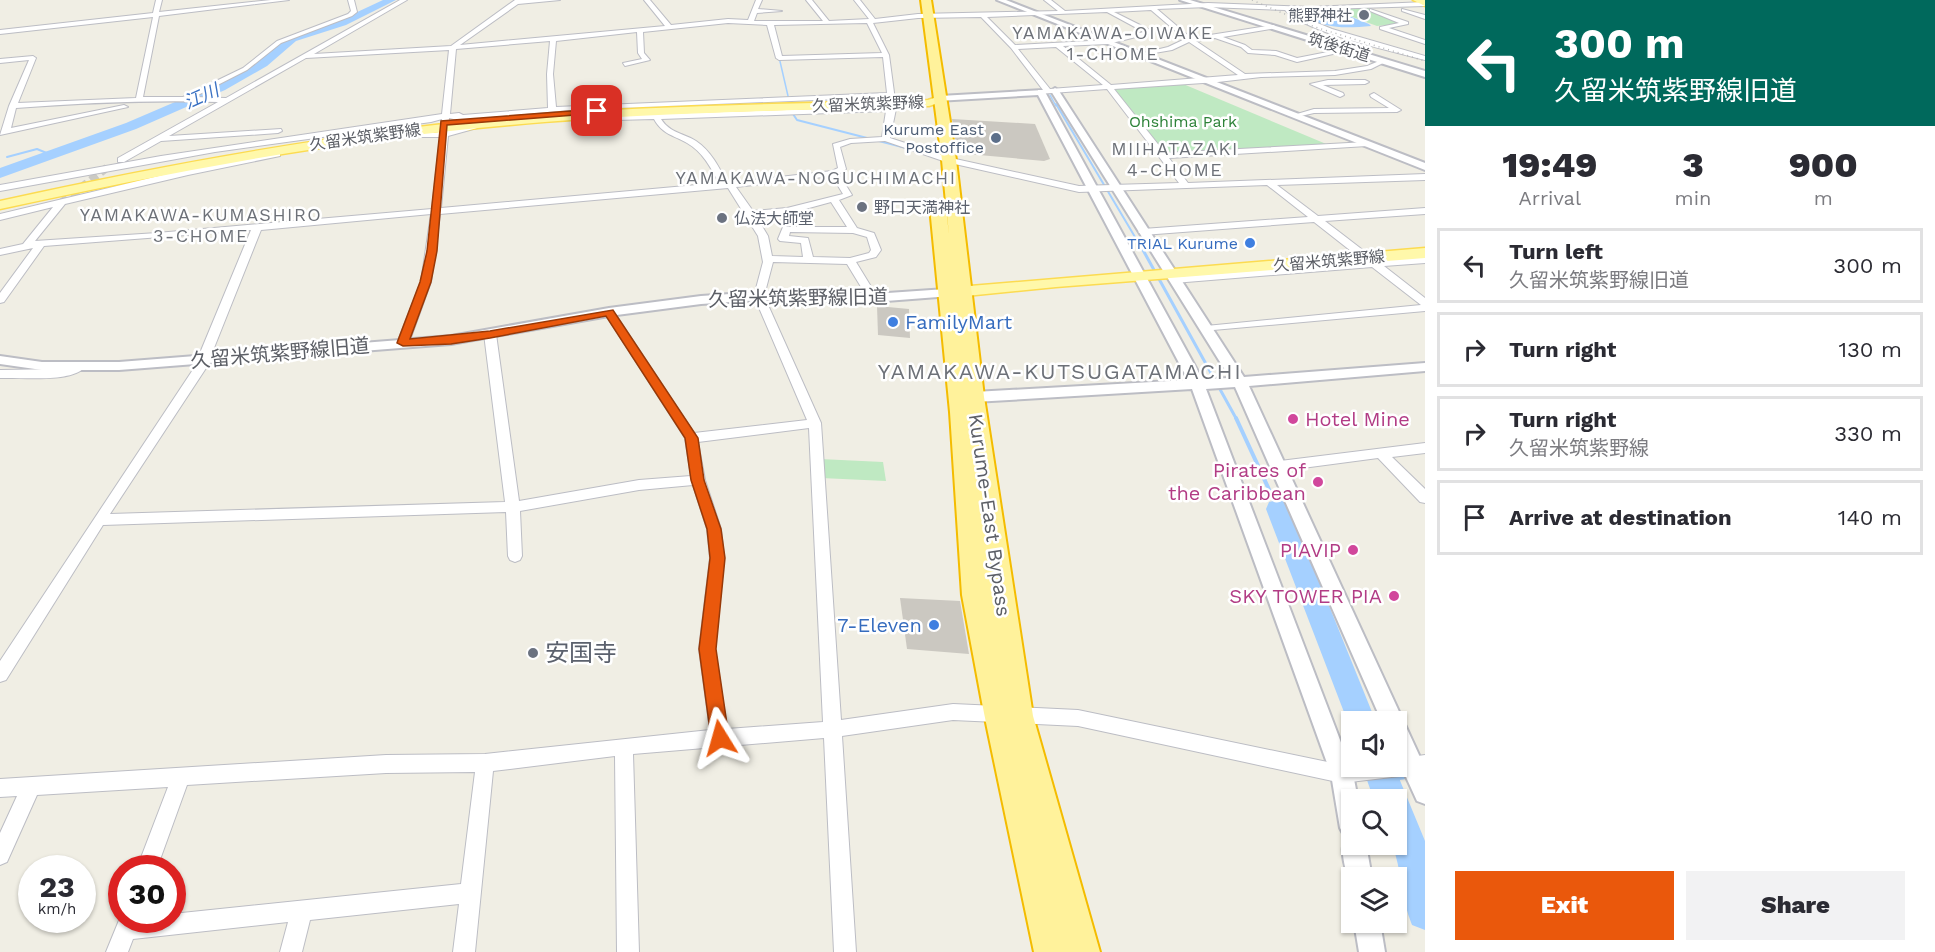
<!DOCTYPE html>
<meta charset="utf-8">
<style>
:root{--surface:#fff;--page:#f2f2f3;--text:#2b2b33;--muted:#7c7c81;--line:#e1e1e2;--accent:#ea580c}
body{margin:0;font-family:"Work Sans","Noto Sans JP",sans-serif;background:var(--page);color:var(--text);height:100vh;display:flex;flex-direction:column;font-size:22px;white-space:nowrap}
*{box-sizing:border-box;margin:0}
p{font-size:20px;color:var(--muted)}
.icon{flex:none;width:33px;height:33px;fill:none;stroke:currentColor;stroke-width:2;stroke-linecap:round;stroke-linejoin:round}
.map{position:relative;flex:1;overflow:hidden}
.sheet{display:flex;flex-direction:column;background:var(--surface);width:510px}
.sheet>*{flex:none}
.guide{background:#00695c;color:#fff;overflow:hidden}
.tools{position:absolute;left:1341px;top:711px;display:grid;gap:12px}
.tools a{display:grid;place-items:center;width:66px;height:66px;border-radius:0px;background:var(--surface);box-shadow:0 2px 4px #0004;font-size:30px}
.speed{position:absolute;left:18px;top:855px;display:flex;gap:12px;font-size:30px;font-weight:700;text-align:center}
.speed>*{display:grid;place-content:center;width:78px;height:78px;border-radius:50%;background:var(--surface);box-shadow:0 2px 4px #0004;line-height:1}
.speed small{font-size:15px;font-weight:400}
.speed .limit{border:9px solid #d22;background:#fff;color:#111}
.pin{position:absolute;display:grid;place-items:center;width:51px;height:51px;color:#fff;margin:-26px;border-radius:12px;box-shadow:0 3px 9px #0006}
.me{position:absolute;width:66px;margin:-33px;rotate:352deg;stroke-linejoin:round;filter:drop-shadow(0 0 4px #0008)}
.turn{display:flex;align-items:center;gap:21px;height:126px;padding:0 30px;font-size:27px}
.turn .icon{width:78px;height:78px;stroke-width:2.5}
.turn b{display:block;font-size:42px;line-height:51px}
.eta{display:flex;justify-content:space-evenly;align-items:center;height:102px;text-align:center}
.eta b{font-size:36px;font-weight:800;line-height:42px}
.cta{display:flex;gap:12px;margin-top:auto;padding:12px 30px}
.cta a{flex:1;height:69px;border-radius:0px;background:var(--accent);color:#fff;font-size:24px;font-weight:800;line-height:69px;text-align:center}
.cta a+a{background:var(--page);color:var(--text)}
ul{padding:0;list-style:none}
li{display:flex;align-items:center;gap:18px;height:75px;margin:0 12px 9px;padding:0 18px;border:3px solid var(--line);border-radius:0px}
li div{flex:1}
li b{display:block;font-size:22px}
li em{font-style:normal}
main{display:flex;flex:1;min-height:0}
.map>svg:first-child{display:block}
.green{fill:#bfe9c2}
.water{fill:#a5d0ff}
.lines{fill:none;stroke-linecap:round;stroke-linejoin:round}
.stream-far4{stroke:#a5d0ff;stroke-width:1.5}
.stream-far3{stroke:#a5d0ff;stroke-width:2}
.stream-far2{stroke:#a5d0ff;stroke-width:3}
.stream-far1{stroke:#a5d0ff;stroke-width:4}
.stream{stroke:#a5d0ff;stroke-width:5}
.river{fill:#a5d0ff;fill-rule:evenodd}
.building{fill:#cbc8c1}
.minor-tunnel{stroke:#cbcac4;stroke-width:8;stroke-dasharray:8 4.5;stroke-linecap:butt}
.minor-casing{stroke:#bcbdc4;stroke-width:2}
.tertiary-casing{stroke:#bcbdc4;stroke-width:4}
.primary-casing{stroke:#fcdb51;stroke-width:3}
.trunk-casing{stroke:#f4bc00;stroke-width:4}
.minor{fill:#fff;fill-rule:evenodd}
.tertiary{fill:#fff;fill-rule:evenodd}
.primary{fill:#fff8aa;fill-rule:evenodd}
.trunk{fill:#fff29b;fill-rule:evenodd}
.rail{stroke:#b7b8b9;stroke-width:1.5;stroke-dasharray:1 4;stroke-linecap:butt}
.route{fill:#ea580c;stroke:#983908;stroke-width:1.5}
.worship-dot{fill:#6b7280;stroke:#fff;stroke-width:2}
.service-dot{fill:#5c6f8a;stroke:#fff;stroke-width:2}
.shop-dot{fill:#3f7fe0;stroke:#fff;stroke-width:2}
.hotel-dot{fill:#d1479c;stroke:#fff;stroke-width:2}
.labels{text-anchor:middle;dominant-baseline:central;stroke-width:5;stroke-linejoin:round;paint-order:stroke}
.far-worship-label{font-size:16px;fill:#5b616d;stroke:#fff;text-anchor:start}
.far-street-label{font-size:16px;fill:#5c5f66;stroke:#fff}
.far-park-label{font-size:16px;fill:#2e8339;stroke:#fff}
.far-service-label{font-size:16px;fill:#4e5e75;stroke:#fff;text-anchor:end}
.far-shop-label{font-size:16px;fill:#366cbe;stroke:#fff;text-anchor:end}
.far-neighbourhood-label{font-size:18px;letter-spacing:1.5px;fill:#6d7178;stroke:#fff}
.far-water-label{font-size:18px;font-style:italic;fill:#3b72c3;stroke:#fff}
.far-quarter-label{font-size:18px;letter-spacing:1.5px;fill:#6d7178;stroke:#fff}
.street-label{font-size:20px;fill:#5c5f66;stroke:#fff}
.shop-label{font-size:20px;fill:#366cbe;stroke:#fff;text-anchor:start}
.hotel-label{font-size:20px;fill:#b23c85;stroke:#fff;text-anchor:end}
.quarter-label{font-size:22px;letter-spacing:1.5px;fill:#6d7178;stroke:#fff}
.near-worship-label{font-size:24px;fill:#5b616d;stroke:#fff;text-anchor:start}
</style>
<main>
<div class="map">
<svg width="1425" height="952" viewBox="0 0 1425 952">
<rect width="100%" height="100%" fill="#f0eee4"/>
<g class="green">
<polygon points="1368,8 1406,23 1377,26 1331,9"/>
<polygon points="1176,81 1331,146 1163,156 1156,148 1153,138 1109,87"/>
<polygon points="820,459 883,462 886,481 821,478"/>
</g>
<path class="water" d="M1334,10L1369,24L1371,26C1341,29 1321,28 1294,12Z"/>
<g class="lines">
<g class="stream-far4">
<polyline points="779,57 788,96"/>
<polyline points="1050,95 1056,106"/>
</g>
<g class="stream-far3">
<polyline points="1056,104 1138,242"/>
<polyline points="793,114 797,120 910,149"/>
<polyline points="7,157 37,149 49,154"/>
</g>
<polyline class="stream-far2" points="1138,241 1237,420"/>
<polyline class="stream-far1" points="1236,418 1278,509"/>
<polyline class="stream" points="1383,780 1409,776"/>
<g class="river">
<polygon points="383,0 396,0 346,25 296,41 267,66 225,90 136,129 0,178 0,168 126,123 217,84 259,60 288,37 338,21"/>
<polygon points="1278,500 1287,502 1290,509 1376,722 1352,722 1352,733 1266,509 1269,502"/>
<path d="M1362,766H1394L1425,841V930L1412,925C1401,899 1402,870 1392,844H1396V800H1374Z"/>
</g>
</g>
<g class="building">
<polygon points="952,119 1035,124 1050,159 1044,161 957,153"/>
<polygon points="877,306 909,309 910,338 878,335"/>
<polygon points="900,598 960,601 969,654 907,649"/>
</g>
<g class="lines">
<polyline class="minor-tunnel" points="61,203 109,166"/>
<defs>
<g id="minor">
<path d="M156,0H162L159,12L271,0H289L159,16L143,97H183L243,68L277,41L348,14L351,11L348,0H354L357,12L352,16L281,43L247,70L194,97L226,98L400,0H407L314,54L451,46L515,0H560L518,4L460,45L665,26L644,0H650L671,25L728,19L748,20L756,0H762L758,9L782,11L757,13L754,21H823L806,0H812L829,21L869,19L854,0H860L875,19L918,14L1058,11L1044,0H1051L1065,11L1208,3L1311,7L1425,2V6L1292,10L1298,15L1332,29L1425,56V60C1392,51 1306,33 1285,10L1208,7L1157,9L1191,38L1274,25L1276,28L1223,37L1245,45L1252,50L1276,51L1297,58L1348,48L1351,50L1297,62L1275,55L1248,53L1241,47L1215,38L1196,41L1245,74L1335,71L1367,66L1384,59L1387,61L1371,69L1335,75L1261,77L1218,82L1114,89L1165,153L1367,142L1371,144L1367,146L1169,158L1188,183L1425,174V180L1277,185L1318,216L1425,208V214L1325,221L1377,261L1425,257V263L1384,266L1425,298V311L1202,331L1200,329L1206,326L1421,305L1372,267L1174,283L1169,280L1174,277L1365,262L1314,222L1143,235L1138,232L1143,229L1308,217L1267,185L1079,192L946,162L885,141L851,143L840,147L846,169L839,174L852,195L839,200L857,228L874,233L881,250L876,257L856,262L878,298L877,300H869L847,264L773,262L764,296L821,423L841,720L953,704L1078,710L1342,765L1352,764V766H1396V759L1425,755V773L1342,783L1078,726L953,720L842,736L856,952H834L824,738L633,754L639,952H617L615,756L493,771L475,952H453L459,904L310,920L302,952H280L288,922L133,939L128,952H106L122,913V920H172V914L461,884L475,772L386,773L187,785L157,868H137L168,787L37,795L7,862L0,865V833L17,796L0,797V779L386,755L485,754L710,730L699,649L710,558L707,529L693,485L639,490L520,511L522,556L520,560L515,562L510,560L508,556L506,512L103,525L6,680L0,682V661L200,359V353L251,230L44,246L4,302L0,303V293L33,248L0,255V249L23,244L53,207L0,220V214L188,169L277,152H280V156L188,175L65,204L35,241L157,233L432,209L440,137H412L408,135L430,131L434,133L440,132L442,119L431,122L215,152L0,191V185L161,156L442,114L449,50L306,58L169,136L281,129L282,131L278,133L161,141L124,162H118V158L218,102C151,100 83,103 16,108L11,128L124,105L128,107L0,135L9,106L29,60L0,63V59L33,56L36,58L18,103L136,98L153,17L0,34V30L153,13ZM1151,10L1185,39L1168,47L1143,53V55L1172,50L1189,42L1238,75L1111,85L1063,46L1108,44L1152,33V31L1114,12ZM1107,12L1144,32L1108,40L1015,45L987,17ZM981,17L1011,48L1043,90H1038V94L1107,89L1179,183L1079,186L951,158L890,138L896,109L892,102L895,100L889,55L873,23L918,18ZM728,23L767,25L776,58L779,60L883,57L887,93L556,107L553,74L556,41L637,32L638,53L642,59L623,63L625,66L650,60L644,53L643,32ZM867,23L882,53L782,56L774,25ZM550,41L547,74L548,108L463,115L459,113L450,114L456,49ZM1056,47L1103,85L1050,89L1018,49ZM887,97L890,102L887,107L659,114L654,111H651V114L582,117L578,119L579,121L654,119C662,134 673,135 687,143C703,152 711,168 719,183L441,208L448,136L477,128C467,122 457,130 448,131L449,118L458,120L570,110ZM886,111L882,137L850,139L833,144L838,168L832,171L727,183C719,167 711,151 696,141C683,133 670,133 661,119ZM832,176L843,194L787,208L753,211L736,187ZM728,188L758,236L763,262L754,296L807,420L694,433L614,312L609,309L604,312L685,438L691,476L639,480L519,501L496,334L490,331L484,334L505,502L110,514L212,359V353L261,230L431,214L421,282L397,343L403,346L409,343L431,282L440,214ZM831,202L847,227H783L778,239L780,241L801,243L803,257L772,256L768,236L756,216L787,214ZM790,232L853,233L867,237L871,250L869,253L850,258L813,257L808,238L789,236ZM809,428L823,722L727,729L715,649L724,558L721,529L705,480L698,442Z"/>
<polygon points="1370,9 1408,22 1408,24 1389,28 1425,40 1425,44 1380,29 1380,27 1399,23 1370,11"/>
<polygon points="1402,9 1425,15 1425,19 1402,11"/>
<polygon points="1328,80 1365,80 1369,82 1365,84 1323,85 1343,93 1344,95 1340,97 1310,84"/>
<polygon points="1374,93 1401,110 1397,112 1314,113 1301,116 1297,114 1314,109 1389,108 1371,97 1370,95"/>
<path d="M78,364L82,365L84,368C69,383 21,377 0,378V370L65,369Z"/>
<polygon points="1425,443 1425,453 1392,457 1425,489 1425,503 1420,502 1378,458 1280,471 1273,466 1280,461"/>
</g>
<g id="tertiary">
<polygon points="997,0 1006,0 1425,163 1425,170"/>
<polygon points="1180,0 1190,0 1425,71 1425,77"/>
<path d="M1055,88L1059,91L1244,377L1425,363V371L1249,386L1425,768V804L1417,801L1396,755V722H1382L1235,387L1206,389L1353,774L1358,800H1352V844H1366L1372,878H1352V887C1346,874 1339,850 1345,837L1340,828L1331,774L1192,389L974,402L967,397L974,392L1188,380L1038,95L937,101V97L940,96L1044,90L1202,379L1230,378L1051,91Z"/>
<polygon points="946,289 952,293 951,296 873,302 759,300 701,304 609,316 451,344 119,370 42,370 0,364 0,356 42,362 119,362 451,336 609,308 701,296 759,292 873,294"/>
<polygon points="1354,922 1380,922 1385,952 1359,952"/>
</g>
<g id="primary">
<polygon points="1413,0 1425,0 1425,6"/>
<path d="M940,96L944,97V101L929,106C789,111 650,112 510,125C338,140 169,172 0,209V201C169,164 338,133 510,117C649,105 788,104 928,100Z"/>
<polygon points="1425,248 1425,258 1056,287 946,298 938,293 946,288"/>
</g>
<polygon id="trunk" points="921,0 931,0 956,160 984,397 1033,716 1100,952 1034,952 984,713 962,595 950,412 930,207 933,204 943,204 946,207 949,235 942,160"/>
</defs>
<use href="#minor" class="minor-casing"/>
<use href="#tertiary" class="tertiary-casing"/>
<use href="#primary" class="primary-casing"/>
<use href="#trunk" class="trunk-casing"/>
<use href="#minor" class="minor"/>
<use href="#tertiary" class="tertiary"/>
<use href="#primary" class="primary"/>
<use href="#trunk" class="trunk"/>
<polyline class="rail" points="1252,0 1315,27 1425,61"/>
</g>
<polygon class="route" points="597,109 600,109 600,113 447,125 437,251 431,282 410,339 490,331 613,310 698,438 704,480 721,529 725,558 716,649 729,738 726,744 720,747 713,744 711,738 699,649 710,558 707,529 691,480 685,438 606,316 490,338 451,344 403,346 397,343 420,282 427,251 441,121"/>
<g class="worship-dot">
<circle cx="1364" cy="15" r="6"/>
<circle cx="862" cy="207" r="6"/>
<circle cx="722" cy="218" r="6"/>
<circle cx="533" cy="653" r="6"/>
</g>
<circle class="service-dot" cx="996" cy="138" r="6"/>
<g class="shop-dot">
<circle cx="1250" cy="243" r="6"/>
<circle cx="893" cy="322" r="6"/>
<circle cx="934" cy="625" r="6"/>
</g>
<g class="hotel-dot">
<circle cx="1293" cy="419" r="6"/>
<circle cx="1318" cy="482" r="6"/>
<circle cx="1353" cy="550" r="6"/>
<circle cx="1394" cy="596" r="6"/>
</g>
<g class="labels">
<g class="far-worship-label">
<text x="1352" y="15" text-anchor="end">熊野神社</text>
<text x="874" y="207">野口天満神社</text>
<text x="734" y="218">仏法大師堂</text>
</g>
<g class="far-street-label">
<text transform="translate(1339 47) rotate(17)">筑後街道</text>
<text transform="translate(868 104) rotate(-2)">久留米筑紫野線</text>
<text transform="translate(365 137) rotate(-8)">久留米筑紫野線</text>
<text transform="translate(1329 261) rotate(-5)">久留米筑紫野線</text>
</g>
<g class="far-park-label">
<text x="1183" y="121">Ohshima Park</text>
</g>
<g class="far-service-label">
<text x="984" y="129">Kurume East<tspan x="984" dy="18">Postoffice</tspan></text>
</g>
<g class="far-shop-label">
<text x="1238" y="243">TRIAL Kurume</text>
</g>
<g class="far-neighbourhood-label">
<text x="1113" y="32">YAMAKAWA-OIWAKE<tspan x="1113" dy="21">1-CHOME</tspan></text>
<text x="1175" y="148">MIIHATAZAKI<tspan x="1175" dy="21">4-CHOME</tspan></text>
<text x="201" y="214">YAMAKAWA-KUMASHIRO<tspan x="201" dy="21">3-CHOME</tspan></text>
</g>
<g class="far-water-label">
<text transform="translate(201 96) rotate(-24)">江川</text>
</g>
<g class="far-quarter-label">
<text x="816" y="177">YAMAKAWA-NOGUCHIMACHI</text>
</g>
<g class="street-label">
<text transform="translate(798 298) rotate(-1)">久留米筑紫野線旧道</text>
<text transform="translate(280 353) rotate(-5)">久留米筑紫野線旧道</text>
<text transform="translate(990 515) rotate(82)">Kurume-East Bypass</text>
</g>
<g class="shop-label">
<text x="905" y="322">FamilyMart</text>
<text x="922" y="625" text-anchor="end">7-Eleven</text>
</g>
<g class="hotel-label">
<text x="1305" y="419" text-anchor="start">Hotel Mine</text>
<text x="1306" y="470">Pirates of<tspan x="1306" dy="23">the Caribbean</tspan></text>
<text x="1341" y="550">PIAVIP</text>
<text x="1382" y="596">SKY TOWER PIA</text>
</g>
<g class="quarter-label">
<text x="1060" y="371">YAMAKAWA-KUTSUGATAMACHI</text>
</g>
<g class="near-worship-label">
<text x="545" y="653">安国寺</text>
</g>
</g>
</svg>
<div class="tools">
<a><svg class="icon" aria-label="sound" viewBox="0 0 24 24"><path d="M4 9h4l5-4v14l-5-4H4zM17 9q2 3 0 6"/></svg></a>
<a><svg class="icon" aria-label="search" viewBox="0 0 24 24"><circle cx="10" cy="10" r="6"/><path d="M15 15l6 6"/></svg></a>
<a><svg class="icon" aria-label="layers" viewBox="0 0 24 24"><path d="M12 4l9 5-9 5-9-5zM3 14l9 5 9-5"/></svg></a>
</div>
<div class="speed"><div>23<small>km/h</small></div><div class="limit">30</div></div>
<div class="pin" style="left:597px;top:111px;background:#d93025"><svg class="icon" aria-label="arrive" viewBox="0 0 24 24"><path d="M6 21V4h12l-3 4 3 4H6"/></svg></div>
<svg class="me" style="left:720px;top:738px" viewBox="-20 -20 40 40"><path d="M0-17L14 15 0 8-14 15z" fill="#ea580c" stroke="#fff" stroke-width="4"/></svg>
</div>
<section class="sheet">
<div class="guide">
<div class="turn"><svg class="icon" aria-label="left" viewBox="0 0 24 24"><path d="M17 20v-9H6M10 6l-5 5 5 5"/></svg><div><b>300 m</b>久留米筑紫野線旧道</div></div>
</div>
<div class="eta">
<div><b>19:49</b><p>Arrival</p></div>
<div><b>3</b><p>min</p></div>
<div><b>900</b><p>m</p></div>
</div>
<ul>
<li><svg class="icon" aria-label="left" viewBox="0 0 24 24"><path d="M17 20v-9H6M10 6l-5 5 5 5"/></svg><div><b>Turn left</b><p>久留米筑紫野線旧道</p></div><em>300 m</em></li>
<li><svg class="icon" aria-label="right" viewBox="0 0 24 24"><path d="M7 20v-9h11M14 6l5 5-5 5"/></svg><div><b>Turn right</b></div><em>130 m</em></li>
<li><svg class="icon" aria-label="right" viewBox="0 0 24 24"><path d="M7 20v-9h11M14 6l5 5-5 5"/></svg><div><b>Turn right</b><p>久留米筑紫野線</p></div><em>330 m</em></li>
<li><svg class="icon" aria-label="arrive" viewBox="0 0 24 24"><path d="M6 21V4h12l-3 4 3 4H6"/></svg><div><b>Arrive at destination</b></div><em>140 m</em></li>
</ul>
<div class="cta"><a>Exit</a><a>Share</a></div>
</section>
</main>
